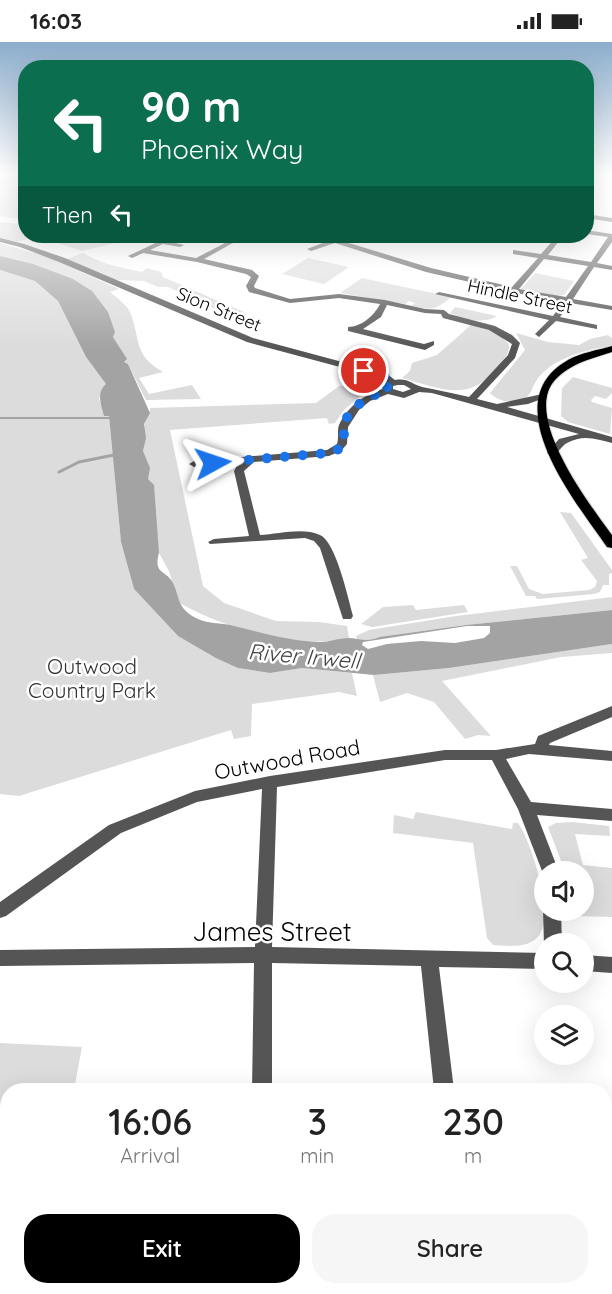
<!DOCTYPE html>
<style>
:root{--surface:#fff;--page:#f6f6f6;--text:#222;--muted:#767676;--accent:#000}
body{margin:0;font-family:Quicksand,sans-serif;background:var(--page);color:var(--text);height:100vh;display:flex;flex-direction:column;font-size:22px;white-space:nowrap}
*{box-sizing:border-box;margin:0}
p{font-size:20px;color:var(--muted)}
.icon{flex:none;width:33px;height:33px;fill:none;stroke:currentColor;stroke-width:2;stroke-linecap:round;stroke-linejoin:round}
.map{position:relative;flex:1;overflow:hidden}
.details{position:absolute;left:0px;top:1041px;width:612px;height:212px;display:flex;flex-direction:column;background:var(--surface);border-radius:24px 24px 0 0;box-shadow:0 6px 24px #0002}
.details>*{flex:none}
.hud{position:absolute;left:18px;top:18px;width:576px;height:183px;border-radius:24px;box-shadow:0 6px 24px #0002;background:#0b6e4f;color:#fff;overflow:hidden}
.tools{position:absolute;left:534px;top:819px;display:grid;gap:12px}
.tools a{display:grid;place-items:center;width:60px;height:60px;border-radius:50%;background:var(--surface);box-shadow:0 6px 24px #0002;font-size:30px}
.pin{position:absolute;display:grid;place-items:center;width:51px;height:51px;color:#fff;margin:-26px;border:3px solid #fff;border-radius:50%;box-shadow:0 2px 6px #0007}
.me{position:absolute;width:66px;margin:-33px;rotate:85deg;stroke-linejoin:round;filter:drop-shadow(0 0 4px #0008)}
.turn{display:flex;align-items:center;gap:21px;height:126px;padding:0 24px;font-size:27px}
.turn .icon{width:78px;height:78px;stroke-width:2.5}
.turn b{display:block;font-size:42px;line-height:51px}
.then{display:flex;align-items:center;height:57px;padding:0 24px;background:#0003;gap:12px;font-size:22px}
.eta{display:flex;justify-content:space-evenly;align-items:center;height:102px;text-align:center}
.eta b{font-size:36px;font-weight:600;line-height:42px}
.cta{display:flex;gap:12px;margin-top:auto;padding:12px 24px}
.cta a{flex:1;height:69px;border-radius:24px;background:var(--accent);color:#fff;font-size:24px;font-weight:600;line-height:69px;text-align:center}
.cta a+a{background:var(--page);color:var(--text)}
.status{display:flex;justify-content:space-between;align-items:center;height:42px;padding:0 30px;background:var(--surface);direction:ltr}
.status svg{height:16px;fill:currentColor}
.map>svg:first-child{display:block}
.green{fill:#dcdcdc}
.water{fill:#a3a3a3;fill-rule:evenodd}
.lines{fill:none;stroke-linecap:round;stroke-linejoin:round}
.stream-far1{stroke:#a3a3a3;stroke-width:2}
.stream{stroke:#a3a3a3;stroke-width:3}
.major-casing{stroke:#dbdbdb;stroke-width:2}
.minor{fill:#555;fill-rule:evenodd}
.major{fill:#000;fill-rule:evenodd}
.route{stroke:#1a73e8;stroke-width:10;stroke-dasharray:0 18}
.labels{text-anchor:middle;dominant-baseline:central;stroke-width:5;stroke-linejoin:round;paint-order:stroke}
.far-street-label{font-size:18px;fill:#000;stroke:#fff}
.park-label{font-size:21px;fill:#333;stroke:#fff}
.street-label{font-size:21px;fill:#000;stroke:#fff}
.water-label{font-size:22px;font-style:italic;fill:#444;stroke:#fff}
.near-street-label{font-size:26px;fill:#000;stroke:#fff}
</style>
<div class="status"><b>16:03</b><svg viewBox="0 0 49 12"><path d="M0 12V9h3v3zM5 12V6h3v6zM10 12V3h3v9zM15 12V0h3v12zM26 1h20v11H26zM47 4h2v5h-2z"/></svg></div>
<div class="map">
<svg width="612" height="1252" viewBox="0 0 612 1252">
<rect width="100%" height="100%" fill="#fff"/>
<g class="green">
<polygon points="0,131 25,131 25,178 0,174"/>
<polygon points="0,180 25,183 26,194 144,194 82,209 37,194 17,200 0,197"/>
<path d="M0,201L53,217L119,247L110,250C117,256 127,263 130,270C141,298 133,313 163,330L139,336L149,352L192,343L201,357L146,358L128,322L124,320L126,317L113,295L115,290C109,275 103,262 92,250C81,237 18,219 0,214Z"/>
<path d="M83,211C101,222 123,226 142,230L147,226L161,230L163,235L244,270L242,271L244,272L238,278L168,245H158L144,239L115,238L67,217Z"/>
<polygon points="308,216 349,225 324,242 282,232"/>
<polygon points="0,228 35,239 58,259 86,315 107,343 99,356 104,373 109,374 121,500 134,547 178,594 238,626 270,631 302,626 352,631 357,654 339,650 252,662 251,694 234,697 231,688 19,754 0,752"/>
<polygon points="535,231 574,239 564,253 557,254 521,247"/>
<path d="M362,236L451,255C435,269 431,268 411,264L415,261L409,259L405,262L340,251Z"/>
<path d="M455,265L497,274C484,283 463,277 450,271Z"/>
<path d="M471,283L496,290L509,302C510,312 503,318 497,326C468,362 440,346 402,336L410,329L412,321L437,313Z"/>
<path d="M516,291L548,300L579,303L590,297L608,293L612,296V304C594,306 574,311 558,320C551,323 541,331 537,338C533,342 532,350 528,354C518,364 498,360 490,351L525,308Z"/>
<polygon points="573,335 612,346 612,351 606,357 595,354 591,358 592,360 612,366 610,392 568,380 561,374 562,346"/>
<path d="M354,343L367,348L344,368L335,381L329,382L327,376L170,388L203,544L224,561L276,579L319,580L347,584L349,596C297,608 222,586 178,560L169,529L159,511L143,409C146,400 143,393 144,385C145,377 150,373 150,366L316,361L339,344Z"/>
<polygon points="560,470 571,471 612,528 612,531 609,532 609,543 603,543 600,550 594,552 537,557 535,554 526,554 510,524 517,524 529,547 543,552 589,548 595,545 597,539 581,518 588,516"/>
<polygon points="612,555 612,568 466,583 379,595 372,598 358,599 356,594 369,588 456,574"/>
<polygon points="413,563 416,568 464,563 468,570 372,585 361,582 383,565"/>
<polygon points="612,602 612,611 561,615 442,639 491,694 478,693 465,697 434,660 407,651 380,660 373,633 449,626"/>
<path d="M416,770L512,787L513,781H518C532,801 553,870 540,892C531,907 508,904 493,903L487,896L473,801L393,791L394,773L413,777Z"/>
<polygon points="572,780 609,784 610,794 575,792 583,823 612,826 612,875 575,874 574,869 584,868 584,830 565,829 548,785 556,781"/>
<polygon points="0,1001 82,1005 74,1048 8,1048 7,1216 0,1216"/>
</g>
<path class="water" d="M0,214L33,222L73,237L92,249L108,270L115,290L113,295L127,317L124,320L128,322L150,371L144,382L146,396L143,409L150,426L148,437L154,443L159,511C153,533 166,527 173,541C180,556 177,565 194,575C208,583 220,580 234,584C263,591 290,599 320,600C329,600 339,596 348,596C359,596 367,601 379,595L466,583L612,568V602L449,626L374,633L302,626L270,631L238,626L216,616L178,594L134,547L121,500L109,374H104C101,362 96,351 106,342L86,315L58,259L35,239L0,228ZM467,584H490V591L484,596L455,601L421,599L387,602L368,607L362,603L363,600Z"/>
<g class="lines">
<polyline class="stream-far1" points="0,376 113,376"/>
<polyline class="stream" points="59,430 79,420 114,413"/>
<defs>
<path id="major" d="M612,304V310C591,317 571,321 555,338C522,374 590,463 612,493V506L607,505C576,460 493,360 568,318C580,311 598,308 612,304Z"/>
</defs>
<use href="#major" class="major-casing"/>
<g class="minor">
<polygon points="586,172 612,176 612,180 586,176"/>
<path d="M586,188L612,192V200L597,221L612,224V228L594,225L573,257L612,264V268L570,261L560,275L597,283V287L556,279L539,295L535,292L549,278L435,252L439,250L553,274L563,260L516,251L512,256H506L505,254L509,249L426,230L335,201L311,209L307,207L328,199L318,194H326L431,226L512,245L538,216L513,212V208L541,212L557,194H563L548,213L591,220L608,195L586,192ZM544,217L588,224L566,255L519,247Z"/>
<path d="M0,196L24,202L65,216L253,296L387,332L395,338C409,336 411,342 422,345C437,348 453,351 469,355L508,313L512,302L489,288L443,276L441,272L425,271L387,263L381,275L363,287L424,302L434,299V303L425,308L348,289V285C361,285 374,274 380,262L339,256L290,261L249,250L246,244L251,235L246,232L197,220L143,211L132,216L128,214L162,198L184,203L180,205L163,202L150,208L196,216L229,199L233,201L231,202L204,217L252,228L259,234L254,244L255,246L290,257L339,252L385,258L425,267L444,268L449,272L495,284L512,293L520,301L515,316L477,357L497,362L547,351V355L528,362L507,365L612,395V401C597,397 583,392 567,401C561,404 559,411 552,414L547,411L559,397L579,392L432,351L419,350L404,356L388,352L370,359L359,368L348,385L347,402L341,409L329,414L254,420L244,429L260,493C278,492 303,485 320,493C336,500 348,556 353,574L351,577H343L320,506L314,499L305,496L210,502L208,500L214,497L249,494L234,429L238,422L194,425L189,422L194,419L327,408L337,402C339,395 337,388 339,383C347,365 365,352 383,347V343L387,340L381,336L247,300L59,220L20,205L0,200ZM398,343H404L411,347L403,350L393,347V344Z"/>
<polygon points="612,664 612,675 550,701 549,703 612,709 612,719 529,712 506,717 531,760 612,767 612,779 537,773 559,830 544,830 544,834 518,767 492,718 445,718 277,745 272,905 544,911 544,927 439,925 454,1048 434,1048 421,924 272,921 272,1048 252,1048 254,921 0,924 0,908 255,905 262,747 197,760 121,791 6,874 0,876 0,860 109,783 195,749 270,734 445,708 496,708 535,702 538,694"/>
<polygon points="544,866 544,868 561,868 562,902 544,903 543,868"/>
<polygon points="584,913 612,915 612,931 584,929"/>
<rect x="604" y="1084" width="8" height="20"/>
<polygon points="250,1245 272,1245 273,1252 249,1252"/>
<polygon points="455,1245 477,1245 479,1252 455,1252"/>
</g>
<use href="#major" class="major"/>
</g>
<linearGradient id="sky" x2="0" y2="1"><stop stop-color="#8cadcc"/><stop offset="0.43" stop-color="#fff"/><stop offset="1" stop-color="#fff" stop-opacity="0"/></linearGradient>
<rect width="612" height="307" fill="url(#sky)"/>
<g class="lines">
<path class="route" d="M213,421L329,411C334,409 343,407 344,401C346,396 343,391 343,387C345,367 371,352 388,349L387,345L393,341L384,334L364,329"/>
</g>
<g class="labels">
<g class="far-street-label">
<text transform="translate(520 254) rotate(12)">Hindle Street</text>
<text transform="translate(219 267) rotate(22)">Sion Street</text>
</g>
<g class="park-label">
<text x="92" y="624">Outwood<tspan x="92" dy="24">Country Park</tspan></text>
</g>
<g class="street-label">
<text transform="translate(287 717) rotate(-10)">Outwood Road</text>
</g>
<g class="water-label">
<text transform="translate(304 614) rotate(5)">River Irwell</text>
</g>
<g class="near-street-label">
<text x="272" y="889">James Street</text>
</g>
</g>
</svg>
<div class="tools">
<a><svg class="icon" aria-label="sound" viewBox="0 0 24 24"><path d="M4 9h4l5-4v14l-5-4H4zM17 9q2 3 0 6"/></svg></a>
<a><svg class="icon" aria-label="search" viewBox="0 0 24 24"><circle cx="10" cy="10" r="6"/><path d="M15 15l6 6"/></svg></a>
<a><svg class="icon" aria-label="layers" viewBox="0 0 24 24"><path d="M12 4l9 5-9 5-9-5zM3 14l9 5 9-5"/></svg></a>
</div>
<div class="pin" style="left:364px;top:329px;background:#d93025"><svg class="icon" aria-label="arrive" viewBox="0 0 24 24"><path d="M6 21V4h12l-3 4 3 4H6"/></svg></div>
<svg class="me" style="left:213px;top:421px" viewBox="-20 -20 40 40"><path d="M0-17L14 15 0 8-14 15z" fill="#1a73e8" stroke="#fff" stroke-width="4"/></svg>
<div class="hud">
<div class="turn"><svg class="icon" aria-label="left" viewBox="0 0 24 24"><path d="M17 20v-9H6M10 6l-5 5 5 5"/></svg><div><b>90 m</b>Phoenix Way</div></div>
<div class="then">Then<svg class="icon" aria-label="left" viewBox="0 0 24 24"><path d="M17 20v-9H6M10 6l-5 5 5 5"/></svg></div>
</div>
<section class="details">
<div class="eta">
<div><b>16:06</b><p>Arrival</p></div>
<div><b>3</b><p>min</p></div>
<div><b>230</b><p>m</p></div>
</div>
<div class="cta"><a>Exit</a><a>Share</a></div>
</section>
</div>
